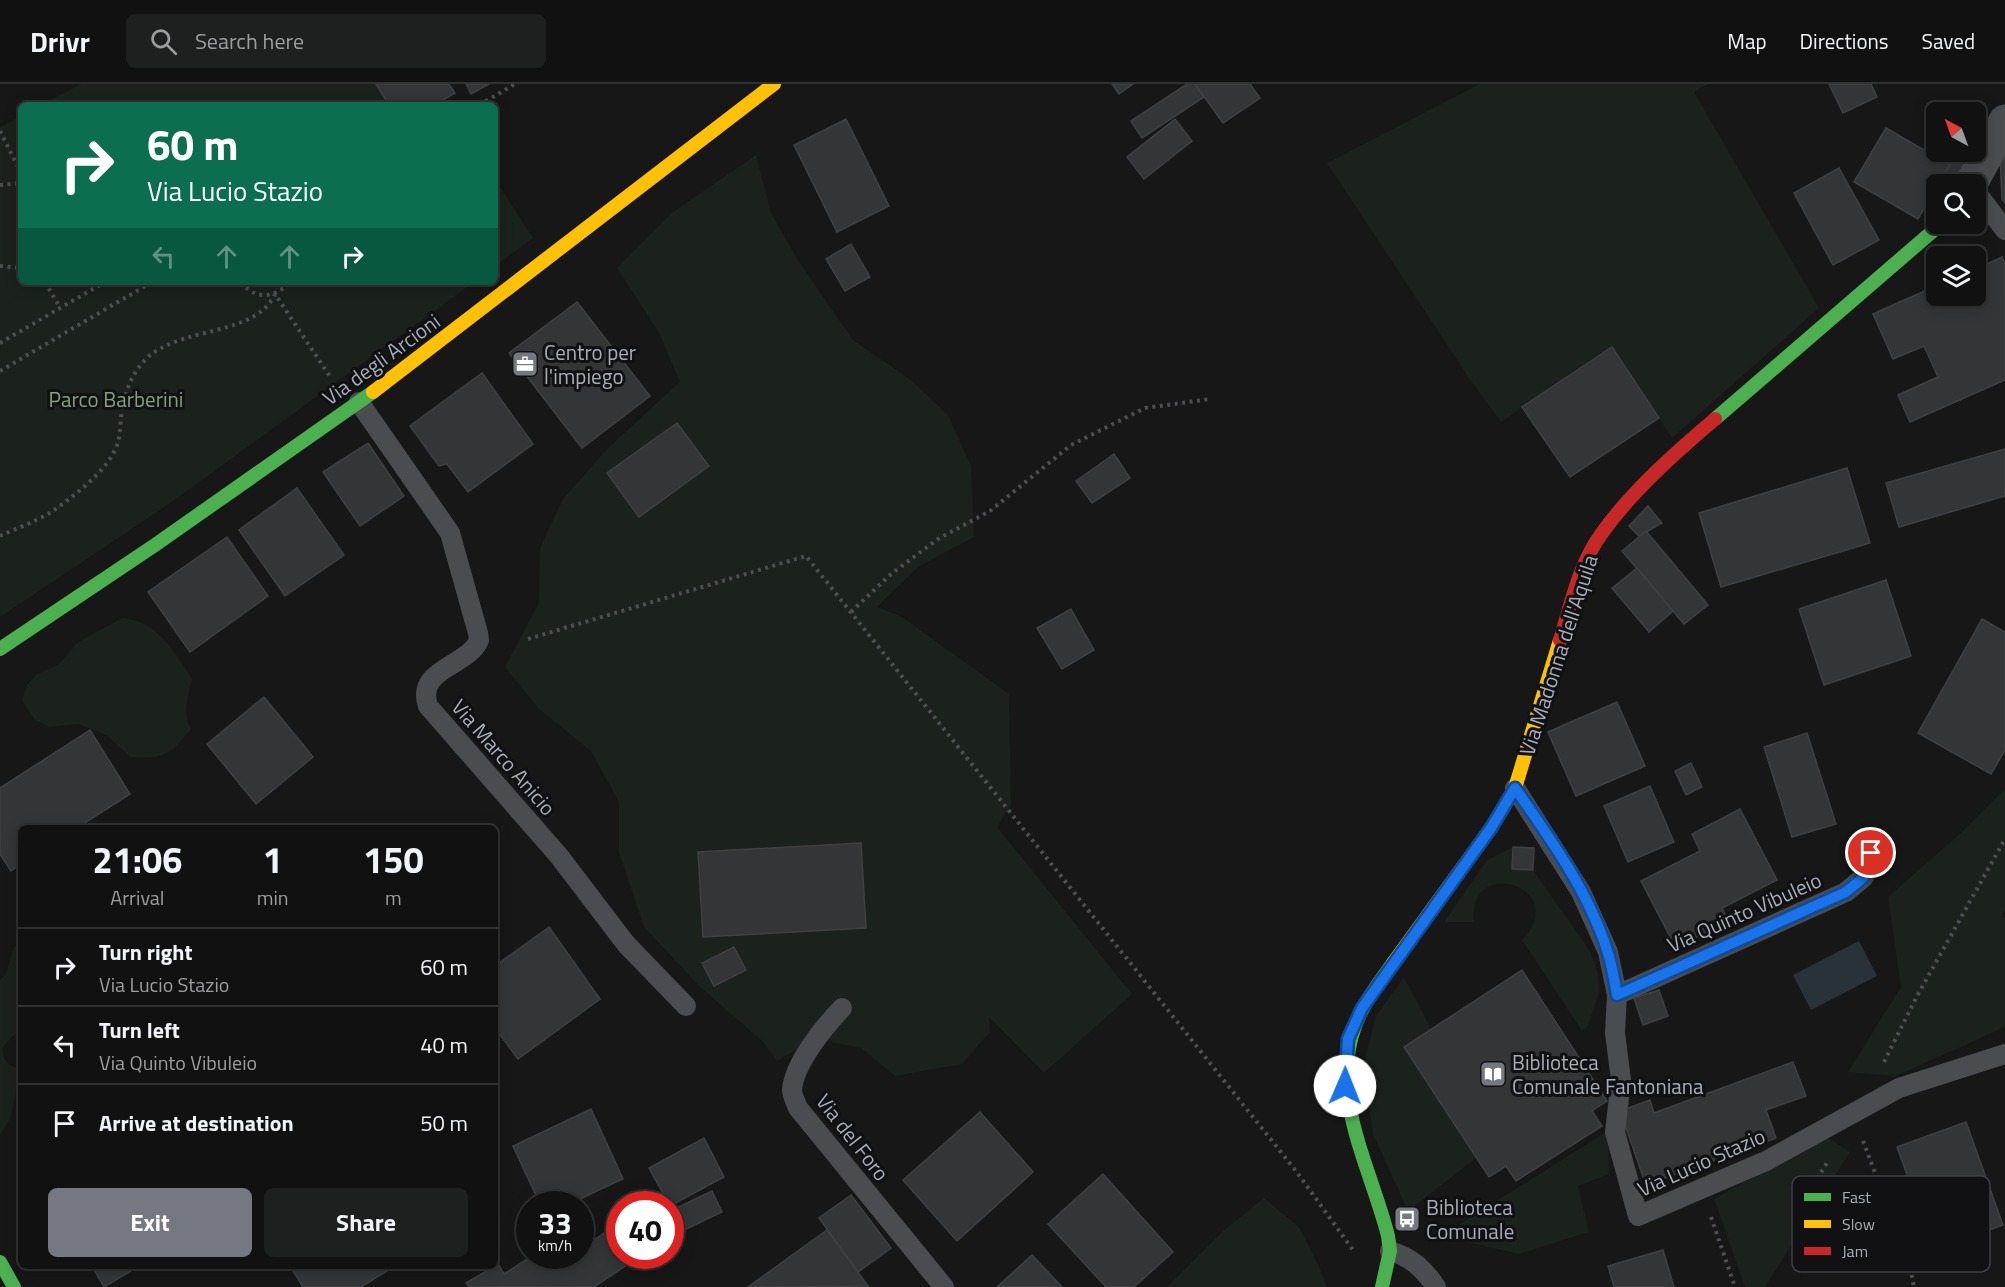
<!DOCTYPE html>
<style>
:root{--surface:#111;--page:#1e1f1f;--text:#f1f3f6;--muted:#9c9d9f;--line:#303131;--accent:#757880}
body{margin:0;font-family:"Titillium Web",sans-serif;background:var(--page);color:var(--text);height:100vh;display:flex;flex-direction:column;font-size:22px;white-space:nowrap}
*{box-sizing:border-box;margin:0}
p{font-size:20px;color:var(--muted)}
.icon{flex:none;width:33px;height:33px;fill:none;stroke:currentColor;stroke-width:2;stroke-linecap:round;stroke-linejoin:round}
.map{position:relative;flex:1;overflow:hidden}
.sheet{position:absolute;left:18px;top:741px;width:480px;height:444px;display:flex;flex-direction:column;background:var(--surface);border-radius:9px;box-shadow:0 3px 15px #0003,0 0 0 2px var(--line)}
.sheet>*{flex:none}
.guide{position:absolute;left:18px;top:18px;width:480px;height:183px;border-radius:9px;box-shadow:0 3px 15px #0003,0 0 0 2px var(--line);background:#0b6e4f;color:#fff;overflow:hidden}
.needle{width:39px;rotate:319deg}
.buttons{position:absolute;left:1926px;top:18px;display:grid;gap:12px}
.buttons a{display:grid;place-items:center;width:60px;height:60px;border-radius:9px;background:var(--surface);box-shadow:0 3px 15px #0003,0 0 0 2px var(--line);font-size:30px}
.speed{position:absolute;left:516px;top:1107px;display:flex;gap:12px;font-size:30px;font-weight:700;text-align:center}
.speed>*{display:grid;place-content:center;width:78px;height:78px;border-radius:50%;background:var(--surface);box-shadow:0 3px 15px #0003,0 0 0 2px var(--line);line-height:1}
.speed small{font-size:15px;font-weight:400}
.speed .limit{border:9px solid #d22;background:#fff;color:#111}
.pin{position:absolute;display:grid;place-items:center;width:51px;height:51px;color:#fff;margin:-26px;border:3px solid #fff;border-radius:50%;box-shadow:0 2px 6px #0007}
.me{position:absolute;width:66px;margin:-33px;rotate:1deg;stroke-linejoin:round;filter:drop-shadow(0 0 4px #0008)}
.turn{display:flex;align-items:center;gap:21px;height:126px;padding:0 30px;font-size:27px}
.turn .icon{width:78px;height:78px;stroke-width:2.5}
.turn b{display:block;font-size:42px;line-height:51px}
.lanes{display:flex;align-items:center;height:57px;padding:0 30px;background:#0003;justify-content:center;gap:30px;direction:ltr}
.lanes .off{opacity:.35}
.eta{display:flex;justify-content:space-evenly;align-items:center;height:102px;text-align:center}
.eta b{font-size:36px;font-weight:700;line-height:42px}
.cta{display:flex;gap:12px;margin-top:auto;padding:12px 30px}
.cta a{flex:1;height:69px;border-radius:9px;background:var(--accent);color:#fff;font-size:24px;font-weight:700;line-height:69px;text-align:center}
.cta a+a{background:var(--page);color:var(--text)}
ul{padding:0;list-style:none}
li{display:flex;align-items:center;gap:18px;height:78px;padding:0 30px;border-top:2px solid var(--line)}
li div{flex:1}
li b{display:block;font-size:22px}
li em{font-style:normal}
header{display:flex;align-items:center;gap:36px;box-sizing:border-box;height:84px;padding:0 30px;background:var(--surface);border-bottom:2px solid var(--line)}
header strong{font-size:28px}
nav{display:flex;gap:33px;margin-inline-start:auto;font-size:21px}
.search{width:420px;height:54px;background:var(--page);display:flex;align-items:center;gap:15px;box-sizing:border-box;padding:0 21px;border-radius:9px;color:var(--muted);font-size:22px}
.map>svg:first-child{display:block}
.green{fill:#1b211c}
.water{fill:#2a3239}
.building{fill:#343537;stroke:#3f4043;stroke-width:1.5}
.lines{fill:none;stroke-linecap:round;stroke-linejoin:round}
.path{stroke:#4d4e52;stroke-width:4;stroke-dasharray:3 4.5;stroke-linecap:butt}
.lane{stroke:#4b4c50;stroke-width:20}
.street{stroke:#4b4c50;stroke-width:33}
.fast{stroke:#4caf50;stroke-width:14}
.slow{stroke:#ffc107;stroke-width:14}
.jam{stroke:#c62828;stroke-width:14}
.route-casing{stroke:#114b97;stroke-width:15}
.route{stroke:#1a73e8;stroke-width:10}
.labels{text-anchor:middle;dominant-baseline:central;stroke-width:6;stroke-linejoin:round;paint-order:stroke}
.poi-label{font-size:21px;fill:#a8adb8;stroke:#111113;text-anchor:start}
.street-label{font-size:21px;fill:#a8adb8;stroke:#111113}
.park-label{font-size:21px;fill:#7fa381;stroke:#111113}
.key{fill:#111113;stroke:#3e4045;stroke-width:1.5}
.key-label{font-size:16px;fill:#a8adb8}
</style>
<header>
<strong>Drivr</strong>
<div class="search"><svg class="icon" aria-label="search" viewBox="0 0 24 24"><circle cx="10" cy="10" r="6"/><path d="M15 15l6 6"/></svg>Search here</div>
<nav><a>Map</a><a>Directions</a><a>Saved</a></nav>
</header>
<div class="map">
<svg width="2005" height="1203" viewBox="0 0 2005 1203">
<rect width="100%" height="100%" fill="#171717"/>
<g class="green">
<polygon points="81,0 376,0 389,21 41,21"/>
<polygon points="1480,0 1707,0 1694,8 1819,224 1672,354 1612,263 1501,338 1469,294 1327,79"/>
<polygon points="21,32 21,198 474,198 169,420 0,533 0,43"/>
<polygon points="756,71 771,129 799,178 853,256 911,296 948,331 971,382 974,453 918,483 877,523 902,533 1009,610 1011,721 997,743 1132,910 1044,989 989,933 990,948 962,980 895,992 861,964 815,955 777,977 762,957 699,902 644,843 619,768 619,718 591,667 538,624 505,583 539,519 540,464 563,415 608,364 680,298 659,249 617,184 673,128"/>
<polygon points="495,95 533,154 495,182"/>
<path d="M122,534C157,536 175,569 192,595C188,612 182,629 191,645C168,673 166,674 130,673L108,652L79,640L49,643L34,635L22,616L27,601L36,591L59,580L77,559Z"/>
<polygon points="2005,705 2005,826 2002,832 2005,834 2005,943 1896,992 1848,988 1901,903 1888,813 1962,748"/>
<path d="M1513,763L1512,785L1533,786L1590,867L1598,889L1599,908L1588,942L1582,947L1522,856C1573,805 1467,768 1474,838H1444L1487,776Z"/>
<path d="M21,862V949L12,952L2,965C4,978 8,982 21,985L10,1035L0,1051V896L6,890L14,863Z"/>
<polygon points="1404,893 1431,945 1404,963 1476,1074 1408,1127 1373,1050 1363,982 1376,932"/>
<polygon points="1608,1047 1609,1090 1578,1102 1589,1148 1519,1170 1441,1152"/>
<polygon points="1825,1052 1850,1068 1765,1203 1745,1203 1714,1115"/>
<polygon points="1264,1114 1299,1143 1318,1180 1327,1203 1167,1203 1223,1147"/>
</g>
<polygon class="water" points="1859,857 1877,892 1811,926 1793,891"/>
<g class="building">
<polygon points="376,0 449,0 455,9 435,21 389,21"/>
<polygon points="466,0 489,0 471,10"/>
<polygon points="1112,0 1133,0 1119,10"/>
<polygon points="1187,0 1195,0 1204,13 1142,54 1131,37"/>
<polygon points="1195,0 1250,0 1260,14 1223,39"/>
<polygon points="1829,0 1871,0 1877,13 1843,29"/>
<polygon points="846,35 889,122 837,148 794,61"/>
<polygon points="1175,35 1192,57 1144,95 1127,73"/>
<polygon points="1886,44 1950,81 1918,135 1854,98"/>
<polygon points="1976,51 1983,55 1957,100 1942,93 1950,81 1938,74 1942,68 1976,68"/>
<polygon points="2005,64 2005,119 2002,115 2000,73"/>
<polygon points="1839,84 1879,156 1833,181 1794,109"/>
<polygon points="851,160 870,193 845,207 826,175"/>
<polygon points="2002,173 2005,180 2005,296 1910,338 1898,311 1938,293 1924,262 1893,275 1873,230 1936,202 1936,212 1976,212 1976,185"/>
<polygon points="577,218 650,312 582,364 509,269"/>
<polygon points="1612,263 1659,334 1570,393 1522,323"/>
<polygon points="482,289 533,360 468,408 447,380 439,382 410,342"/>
<polygon points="677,339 709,382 639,433 607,389"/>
<polygon points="368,359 404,412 360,442 323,388"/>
<polygon points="2005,365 2005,412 1899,443 1886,399"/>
<polygon points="1114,370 1130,394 1092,419 1076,397"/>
<polygon points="1847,384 1870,459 1721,503 1699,429"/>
<polygon points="297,404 344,471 285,512 239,446"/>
<polygon points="1648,422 1662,439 1639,452 1629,442"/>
<polygon points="1646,447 1708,521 1684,540 1622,467"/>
<polygon points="227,453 268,512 190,568 148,508"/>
<polygon points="1637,484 1673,527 1649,548 1612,504"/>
<polygon points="1886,496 1911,572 1824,601 1799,525"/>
<polygon points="1071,525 1094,566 1062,585 1037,544"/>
<polygon points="1982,535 2005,548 2005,666 1991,690 1918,649"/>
<polygon points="264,613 313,673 256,720 207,660"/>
<polygon points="1617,618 1645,682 1576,712 1548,648"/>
<polygon points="90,646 130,710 77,744 21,744 21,780 11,787 0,770 0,704"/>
<polygon points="1807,649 1836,740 1792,753 1764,663"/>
<polygon points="1691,679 1702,703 1686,711 1675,687"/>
<polygon points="1650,702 1674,758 1628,778 1604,722"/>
<polygon points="1740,725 1777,796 1722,824 1728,837 1676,864 1641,797 1700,767 1692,750"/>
<polygon points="861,759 866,844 703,853 698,768"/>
<polygon points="1513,763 1534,764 1533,786 1512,785"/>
<polygon points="549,843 600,915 518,975 495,944 495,882"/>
<polygon points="734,863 746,886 714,902 702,879"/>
<polygon points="1522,886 1607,1017 1592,1027 1602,1042 1516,1097 1506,1082 1489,1093 1404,963"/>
<polygon points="1659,906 1668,932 1643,941 1634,914"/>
<polygon points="1793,978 1806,1012 1766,1026 1776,1054 1646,1101 1620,1027 1650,1016 1654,1029"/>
<polygon points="591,1025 623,1095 569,1120 540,1120 513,1062"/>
<polygon points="980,1028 1033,1088 957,1157 903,1096"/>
<polygon points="1966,1038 2003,1141 1934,1166 1897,1063"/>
<polygon points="704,1054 724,1093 670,1122 649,1084"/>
<polygon points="1103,1090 1173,1168 1134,1203 1106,1203 1048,1140"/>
<polygon points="712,1107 722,1128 680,1148 670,1127"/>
<polygon points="851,1111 891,1164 858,1188 819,1134"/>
<polygon points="619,1139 620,1172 640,1172 594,1203 469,1203 466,1199 495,1182 497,1178 504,1190 532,1172 580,1172 580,1159 583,1163"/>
<polygon points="827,1146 868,1202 748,1203"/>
<polygon points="1663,1166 1674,1203 1614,1203 1608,1182"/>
<polygon points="1032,1171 1062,1203 997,1203"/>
<polygon points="92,1182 139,1182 104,1203"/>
<polygon points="290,1182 395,1182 361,1203 303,1203"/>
</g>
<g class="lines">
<g class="path">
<polyline points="479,21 515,0"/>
<polyline points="0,47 21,89"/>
<polyline points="0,101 21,99"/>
<polyline points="0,182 21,184"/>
<polyline points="45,198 60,224"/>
<path d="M241,198C256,217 275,214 290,198"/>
<polyline points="0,259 105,198"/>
<polyline points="0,287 152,198"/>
<path d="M0,452C17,444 38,437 54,426C74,412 104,389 115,366C120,356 120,345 121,334C123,312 131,289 148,273C184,242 256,252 275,210L331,294"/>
<polyline points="851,528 891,490 938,455 990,427 1071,361 1145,324 1210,315"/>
<polyline points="528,555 806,472 1296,1087 1353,1166"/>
<polyline points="1884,978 1917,912 2005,755"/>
<polyline points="1863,1057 1910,1182 1914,1203"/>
<polyline points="1801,1120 1827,1079"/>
<polyline points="1711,1133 1735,1203"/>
</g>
<g class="lane">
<polyline points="1976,108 2005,146"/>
<path d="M359,318L450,449L478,549L479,556C468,583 415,584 428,622L559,772L626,860L686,922"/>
<polyline points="1515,704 1581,808 1608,868 1617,911 1615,949 1621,996 1615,1048 1638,1132 1766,1077 1899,1004 2005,970"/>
<polyline points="1617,911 1846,808 1864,793 1871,769"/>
<path d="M842,924C825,942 794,979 792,1006C792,1011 796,1019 798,1024L944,1203"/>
<path d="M1390,1167C1411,1173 1424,1185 1436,1203"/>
</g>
<polyline class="street" points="1971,100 2005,37"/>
<g class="fast">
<polyline points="1715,335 1941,140"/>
<polyline points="0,565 155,461 373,308"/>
<polyline points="0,1178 14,1203"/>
<path d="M1382,1203L1390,1167L1388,1152C1371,1084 1329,1013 1355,942C1363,919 1379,899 1393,879"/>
</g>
<g class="slow">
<polyline points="373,308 774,0"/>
<polyline points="1393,879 1491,744 1515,704 1560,556"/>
</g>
<path class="jam" d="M1560,556C1571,520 1579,480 1602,449C1632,407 1675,369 1715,335"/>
</g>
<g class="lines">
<defs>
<path id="route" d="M1345,1002L1348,955L1362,924L1491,744L1515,704C1550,754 1588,807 1607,866C1612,880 1614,896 1617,911L1846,808L1864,793L1871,769"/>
</defs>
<use href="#route" class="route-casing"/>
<use href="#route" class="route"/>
</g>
<defs>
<symbol id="office-square" viewBox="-11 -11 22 22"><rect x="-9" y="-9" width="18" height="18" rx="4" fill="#757880" stroke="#111113"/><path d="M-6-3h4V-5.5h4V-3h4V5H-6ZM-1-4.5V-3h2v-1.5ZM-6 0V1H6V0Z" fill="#fff"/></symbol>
<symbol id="library-square" viewBox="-11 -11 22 22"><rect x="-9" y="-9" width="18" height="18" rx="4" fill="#757880" stroke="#111113"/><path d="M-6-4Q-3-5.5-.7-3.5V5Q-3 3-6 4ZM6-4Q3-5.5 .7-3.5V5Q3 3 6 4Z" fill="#fff"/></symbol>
<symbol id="bus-square" viewBox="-11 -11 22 22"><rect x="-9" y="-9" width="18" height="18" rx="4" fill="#757880" stroke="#111113"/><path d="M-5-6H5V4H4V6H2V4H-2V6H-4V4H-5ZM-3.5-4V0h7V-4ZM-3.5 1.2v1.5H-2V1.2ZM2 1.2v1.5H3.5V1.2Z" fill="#fff"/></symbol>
</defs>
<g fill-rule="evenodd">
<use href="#office-square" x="510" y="265" width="30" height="30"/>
<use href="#library-square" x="1478" y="975" width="30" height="30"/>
<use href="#bus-square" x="1392" y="1120" width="30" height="30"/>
</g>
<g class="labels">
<g class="poi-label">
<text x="544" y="268">Centro per<tspan x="544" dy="24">l'impiego</tspan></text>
<text x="1512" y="978">Biblioteca<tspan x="1512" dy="24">Comunale Fantoniana</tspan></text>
<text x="1426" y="1123">Biblioteca<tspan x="1426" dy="24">Comunale</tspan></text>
</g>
<g class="street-label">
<text transform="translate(381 275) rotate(-36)">Via degli Arcioni</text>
<text transform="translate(1558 571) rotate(-72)">Via Madonna dell'Aquila</text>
<text transform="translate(504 673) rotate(49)">Via Marco Anicio</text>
<text transform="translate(1744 828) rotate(-24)">Via Quinto Vibuleio</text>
<text transform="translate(853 1053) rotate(52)">Via del Foro</text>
<text transform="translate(1701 1078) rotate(-24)">Via Lucio Stazio</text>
</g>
<g class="park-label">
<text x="116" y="315">Parco Barberini</text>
</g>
</g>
<rect x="1792" y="1092" width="198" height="96" rx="9" class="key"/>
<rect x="1804" y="1109" width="27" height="8" fill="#4caf50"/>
<rect x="1804" y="1136" width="27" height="8" fill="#ffc107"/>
<rect x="1804" y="1163" width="27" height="8" fill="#c62828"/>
<g class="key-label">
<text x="1842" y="1119">Fast</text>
<text x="1842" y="1146">Slow</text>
<text x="1842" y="1173">Jam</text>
</g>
</svg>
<div class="buttons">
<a><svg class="needle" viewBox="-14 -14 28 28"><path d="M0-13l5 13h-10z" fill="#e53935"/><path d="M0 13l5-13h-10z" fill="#9c9d9f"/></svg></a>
<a><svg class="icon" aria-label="search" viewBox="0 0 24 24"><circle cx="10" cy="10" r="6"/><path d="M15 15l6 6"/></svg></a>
<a><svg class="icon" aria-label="layers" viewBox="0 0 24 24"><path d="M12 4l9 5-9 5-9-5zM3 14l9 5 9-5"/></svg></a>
</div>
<div class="speed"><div>33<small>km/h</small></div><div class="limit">40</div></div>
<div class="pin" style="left:1871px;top:769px;background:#d93025"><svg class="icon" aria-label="arrive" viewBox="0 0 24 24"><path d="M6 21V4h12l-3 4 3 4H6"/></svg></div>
<svg class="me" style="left:1345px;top:1002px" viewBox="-20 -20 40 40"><circle r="19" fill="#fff"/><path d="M0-13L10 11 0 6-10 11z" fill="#1a73e8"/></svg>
<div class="guide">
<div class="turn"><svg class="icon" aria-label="right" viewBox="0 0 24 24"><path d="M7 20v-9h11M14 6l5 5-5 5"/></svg><div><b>60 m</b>Via Lucio Stazio</div></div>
<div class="lanes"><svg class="icon off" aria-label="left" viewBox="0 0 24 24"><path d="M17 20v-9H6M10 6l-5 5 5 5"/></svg><svg class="icon off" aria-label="ahead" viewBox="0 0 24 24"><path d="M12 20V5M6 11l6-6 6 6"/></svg><svg class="icon off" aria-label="ahead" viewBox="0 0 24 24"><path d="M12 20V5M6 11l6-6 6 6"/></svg><svg class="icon" aria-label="right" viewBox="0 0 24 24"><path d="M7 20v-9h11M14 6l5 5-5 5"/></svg></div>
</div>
<section class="sheet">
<div class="eta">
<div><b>21:06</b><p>Arrival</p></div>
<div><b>1</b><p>min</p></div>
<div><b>150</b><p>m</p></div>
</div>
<ul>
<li><svg class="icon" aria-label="right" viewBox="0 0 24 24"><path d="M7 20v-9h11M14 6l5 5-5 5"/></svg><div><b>Turn right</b><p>Via Lucio Stazio</p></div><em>60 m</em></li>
<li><svg class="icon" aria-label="left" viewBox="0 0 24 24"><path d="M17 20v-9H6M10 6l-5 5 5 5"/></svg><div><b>Turn left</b><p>Via Quinto Vibuleio</p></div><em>40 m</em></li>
<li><svg class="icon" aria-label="arrive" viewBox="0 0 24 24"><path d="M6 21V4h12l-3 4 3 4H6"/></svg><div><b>Arrive at destination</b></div><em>50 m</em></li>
</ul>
<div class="cta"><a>Exit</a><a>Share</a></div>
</section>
</div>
